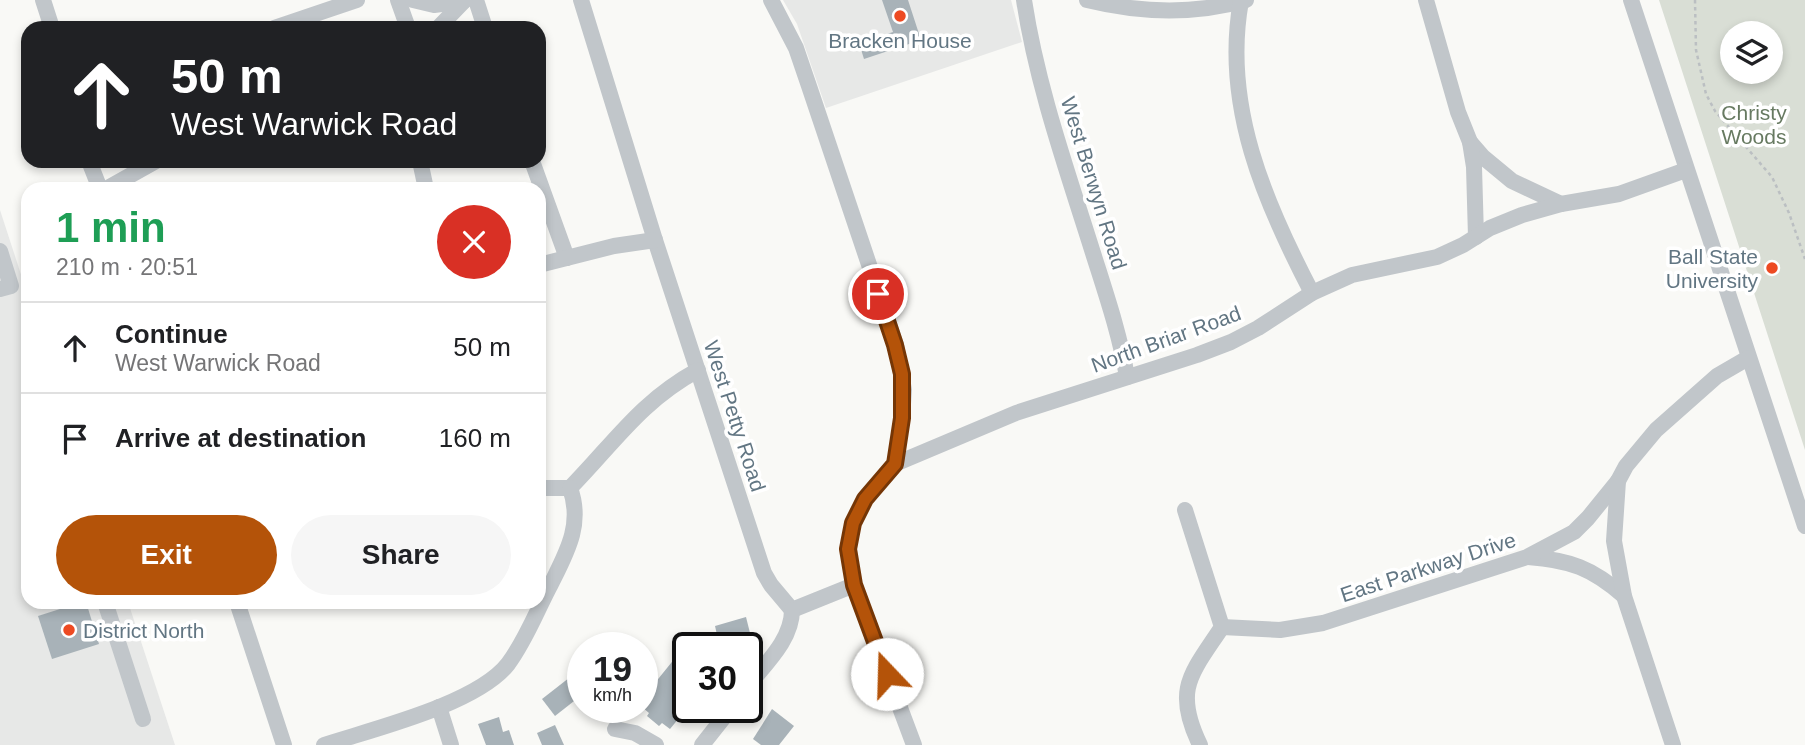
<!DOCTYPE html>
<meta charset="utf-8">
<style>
:root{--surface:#fff;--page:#f6f6f6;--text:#202124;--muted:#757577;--line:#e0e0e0;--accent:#b45309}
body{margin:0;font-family:Arial,sans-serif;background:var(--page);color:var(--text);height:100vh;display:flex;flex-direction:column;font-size:26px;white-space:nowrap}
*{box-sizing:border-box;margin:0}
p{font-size:23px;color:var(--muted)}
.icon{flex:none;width:38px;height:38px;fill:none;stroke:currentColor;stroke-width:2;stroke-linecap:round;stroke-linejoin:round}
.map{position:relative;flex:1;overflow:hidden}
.panel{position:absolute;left:21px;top:182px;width:525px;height:427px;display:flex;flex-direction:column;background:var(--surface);border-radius:21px;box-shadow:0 4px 10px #0003}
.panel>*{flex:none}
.guide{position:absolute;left:21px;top:21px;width:525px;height:147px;border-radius:21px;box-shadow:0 4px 10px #0003;background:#202124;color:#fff;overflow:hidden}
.buttons{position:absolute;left:1720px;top:21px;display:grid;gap:14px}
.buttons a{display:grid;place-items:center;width:63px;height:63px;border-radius:50%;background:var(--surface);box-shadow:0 4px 10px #0003;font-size:35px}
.speed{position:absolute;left:567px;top:632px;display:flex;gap:14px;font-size:35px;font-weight:700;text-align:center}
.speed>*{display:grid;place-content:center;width:91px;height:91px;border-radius:50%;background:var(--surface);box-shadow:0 4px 10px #0003;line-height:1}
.speed small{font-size:18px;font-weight:400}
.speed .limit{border:4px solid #111;border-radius:10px;background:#fff;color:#111}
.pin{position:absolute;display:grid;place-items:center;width:60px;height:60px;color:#fff;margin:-30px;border:4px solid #fff;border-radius:50%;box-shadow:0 2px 7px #0007}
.me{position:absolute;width:77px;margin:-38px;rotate:339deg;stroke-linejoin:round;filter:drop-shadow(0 0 5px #0008)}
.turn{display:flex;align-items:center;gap:24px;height:147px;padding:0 35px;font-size:32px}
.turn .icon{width:91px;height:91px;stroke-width:2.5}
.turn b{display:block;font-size:49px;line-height:60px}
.round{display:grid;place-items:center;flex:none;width:74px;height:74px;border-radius:37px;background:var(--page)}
.summary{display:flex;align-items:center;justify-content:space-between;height:119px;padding:0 35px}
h1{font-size:42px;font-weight:700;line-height:52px;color:#1e9e55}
.cta{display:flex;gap:14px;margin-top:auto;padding:14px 35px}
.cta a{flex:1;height:80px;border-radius:42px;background:var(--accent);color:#fff;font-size:28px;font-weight:700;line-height:80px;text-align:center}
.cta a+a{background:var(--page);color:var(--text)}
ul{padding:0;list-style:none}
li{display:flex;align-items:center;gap:21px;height:91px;padding:0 35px;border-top:2px solid var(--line)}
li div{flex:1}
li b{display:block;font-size:26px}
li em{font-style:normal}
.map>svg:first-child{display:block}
.built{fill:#e7e8e7}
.green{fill:#d9ded5;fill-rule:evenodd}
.building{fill:#a8b2b8}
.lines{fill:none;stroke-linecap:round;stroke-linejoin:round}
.path{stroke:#bbbfc2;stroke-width:2.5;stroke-dasharray:3.5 3.5;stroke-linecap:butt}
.minor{stroke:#c1c6ca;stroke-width:16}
.route-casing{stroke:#753606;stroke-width:18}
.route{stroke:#b45309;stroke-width:12}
.poi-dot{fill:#ed4a22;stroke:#fff;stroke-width:2.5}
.labels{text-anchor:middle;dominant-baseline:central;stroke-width:7;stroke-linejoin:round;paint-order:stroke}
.poi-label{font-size:21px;fill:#627683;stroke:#fff}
.park-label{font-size:21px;fill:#677a61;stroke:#fff}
.street-label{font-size:21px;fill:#627683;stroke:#fff}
</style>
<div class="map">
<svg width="1805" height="745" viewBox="0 0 1805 745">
<rect width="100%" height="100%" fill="#f9f9f6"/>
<g class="built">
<polygon points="783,0 1011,0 1022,42 826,108 797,24"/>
<polygon points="0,210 28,296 28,602 128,602 175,745 0,745"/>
</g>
<path class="green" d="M1659,0H1805V450ZM1732,33H1771V72H1732Z"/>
<g class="building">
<polygon points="882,0 908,0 921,40 864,59 859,43 893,32"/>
<polygon points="82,602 86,602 99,644 52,659 38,616"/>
<polygon points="746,617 751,637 741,640 742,648 720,648 715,626"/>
<polygon points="688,642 688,707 670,729 662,723 659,726 647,716 649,713 642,707 642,699"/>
<polygon points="583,667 583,694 555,716 542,699"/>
<polygon points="772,709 794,726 779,745 761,745 753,739"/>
<polygon points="499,717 503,732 509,730 514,745 486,745 478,724"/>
<polygon points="555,725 564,745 542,745 537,733"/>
</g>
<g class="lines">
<g class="path">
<polyline points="1695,0 1696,50 1706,94 1715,111 1772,177 1789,213 1805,259"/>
<polyline points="66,602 67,607"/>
</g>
<g class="minor">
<polyline points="43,0 52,28"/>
<polyline points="398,0 408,28"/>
<polyline points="413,0 434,5 464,1"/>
<polyline points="476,0 485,28"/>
<polyline points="581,0 655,240 764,573 771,585 792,610"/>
<polyline points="771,0 796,48 810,89 896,345 904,390 902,418 895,464 865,499 853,523 848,549 854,585 914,745"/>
<path d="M1024,0C1037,86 1067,170 1093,253C1106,294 1120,335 1127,377"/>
<path d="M1087,0C1140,13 1193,15 1246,0"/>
<polyline points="1426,0 1458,112 1470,142 1483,157 1512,181 1561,204"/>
<polyline points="1631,0 1805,526"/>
<path d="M1241,1C1222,105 1265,203 1312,293"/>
<polyline points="274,28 357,0"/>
<polyline points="438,28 465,0"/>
<polyline points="1470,142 1474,167 1476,237"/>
<polyline points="89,161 100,189"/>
<polyline points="420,161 426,189"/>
<polyline points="532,161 567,258"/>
<polyline points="106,189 156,161"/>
<polyline points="0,251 11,286 0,289"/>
<polyline points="539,265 614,246 655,240"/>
<polyline points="895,464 1016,413 1197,355 1231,342 1258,328 1312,293 1352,275 1437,257 1463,245 1490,228 1522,215 1561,204 1619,194 1686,170"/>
<path d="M539,488H570C615,442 640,402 698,370"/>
<path d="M1185,510L1222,627C1191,674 1173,689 1200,745"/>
<path d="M1528,557C1570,560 1592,568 1624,596"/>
<polyline points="105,602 143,719"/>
<polyline points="237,602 284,745"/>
<polyline points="792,610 854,585"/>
<polyline points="1222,627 1280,630 1323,623 1527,557 1574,532 1588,518 1618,481"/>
<path d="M747,687C765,664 792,640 792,610"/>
<polyline points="439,707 451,745"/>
<polyline points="615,729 635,733 656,745"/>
<path d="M324,745C373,729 477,704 508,664C526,640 537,610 551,584C567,552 583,524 570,488"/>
<polyline points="702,745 732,707"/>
<polyline points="1673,745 1624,596 1614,541 1618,481 1626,466 1656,430 1717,376 1748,358"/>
</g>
</g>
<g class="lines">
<defs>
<polyline id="route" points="878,294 895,345 902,374 902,418 895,464 865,499 853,523 848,549 854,585 887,674"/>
</defs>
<use href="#route" class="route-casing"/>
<use href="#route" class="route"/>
</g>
<g class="poi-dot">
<circle cx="900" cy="16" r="7"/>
<circle cx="1772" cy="268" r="7"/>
<circle cx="69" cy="630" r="7"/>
</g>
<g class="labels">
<g class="poi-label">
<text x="900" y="40">Bracken House</text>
<text x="1758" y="256" text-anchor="end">Ball State<tspan x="1758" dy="24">University</tspan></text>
<text x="83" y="630" text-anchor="start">District North</text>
</g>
<g class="park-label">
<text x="1754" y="112">Christy<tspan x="1754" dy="24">Woods</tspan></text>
</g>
<g class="street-label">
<text transform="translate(1094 183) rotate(73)">West Berwyn Road</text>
<text transform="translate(1166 339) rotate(-20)">North Briar Road</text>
<text transform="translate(735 416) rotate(72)">West Petty Road</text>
<text transform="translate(1428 567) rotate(-18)">East Parkway Drive</text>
</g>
</g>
</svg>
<div class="buttons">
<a><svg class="icon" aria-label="layers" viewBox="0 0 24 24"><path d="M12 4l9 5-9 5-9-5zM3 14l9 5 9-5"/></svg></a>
</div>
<div class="speed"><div>19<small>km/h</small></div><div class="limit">30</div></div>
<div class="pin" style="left:878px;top:294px;background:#d93025"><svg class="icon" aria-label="arrive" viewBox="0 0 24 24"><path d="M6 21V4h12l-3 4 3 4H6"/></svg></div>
<svg class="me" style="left:887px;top:674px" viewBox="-20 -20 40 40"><circle r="19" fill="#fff"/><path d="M0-13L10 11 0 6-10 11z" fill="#b45309"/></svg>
<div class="guide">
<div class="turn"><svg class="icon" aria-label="ahead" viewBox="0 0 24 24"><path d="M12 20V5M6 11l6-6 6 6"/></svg><div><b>50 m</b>West Warwick Road</div></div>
</div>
<section class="panel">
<div class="summary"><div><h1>1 min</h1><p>210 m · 20:51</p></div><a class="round" style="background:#d93025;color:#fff"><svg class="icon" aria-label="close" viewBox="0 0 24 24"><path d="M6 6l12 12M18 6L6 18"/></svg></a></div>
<ul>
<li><svg class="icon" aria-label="ahead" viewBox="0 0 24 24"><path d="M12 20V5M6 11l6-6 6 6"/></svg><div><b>Continue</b><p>West Warwick Road</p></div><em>50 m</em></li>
<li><svg class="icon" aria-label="arrive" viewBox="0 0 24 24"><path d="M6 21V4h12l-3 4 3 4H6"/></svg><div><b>Arrive at destination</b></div><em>160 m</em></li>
</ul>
<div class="cta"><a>Exit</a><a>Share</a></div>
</section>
</div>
